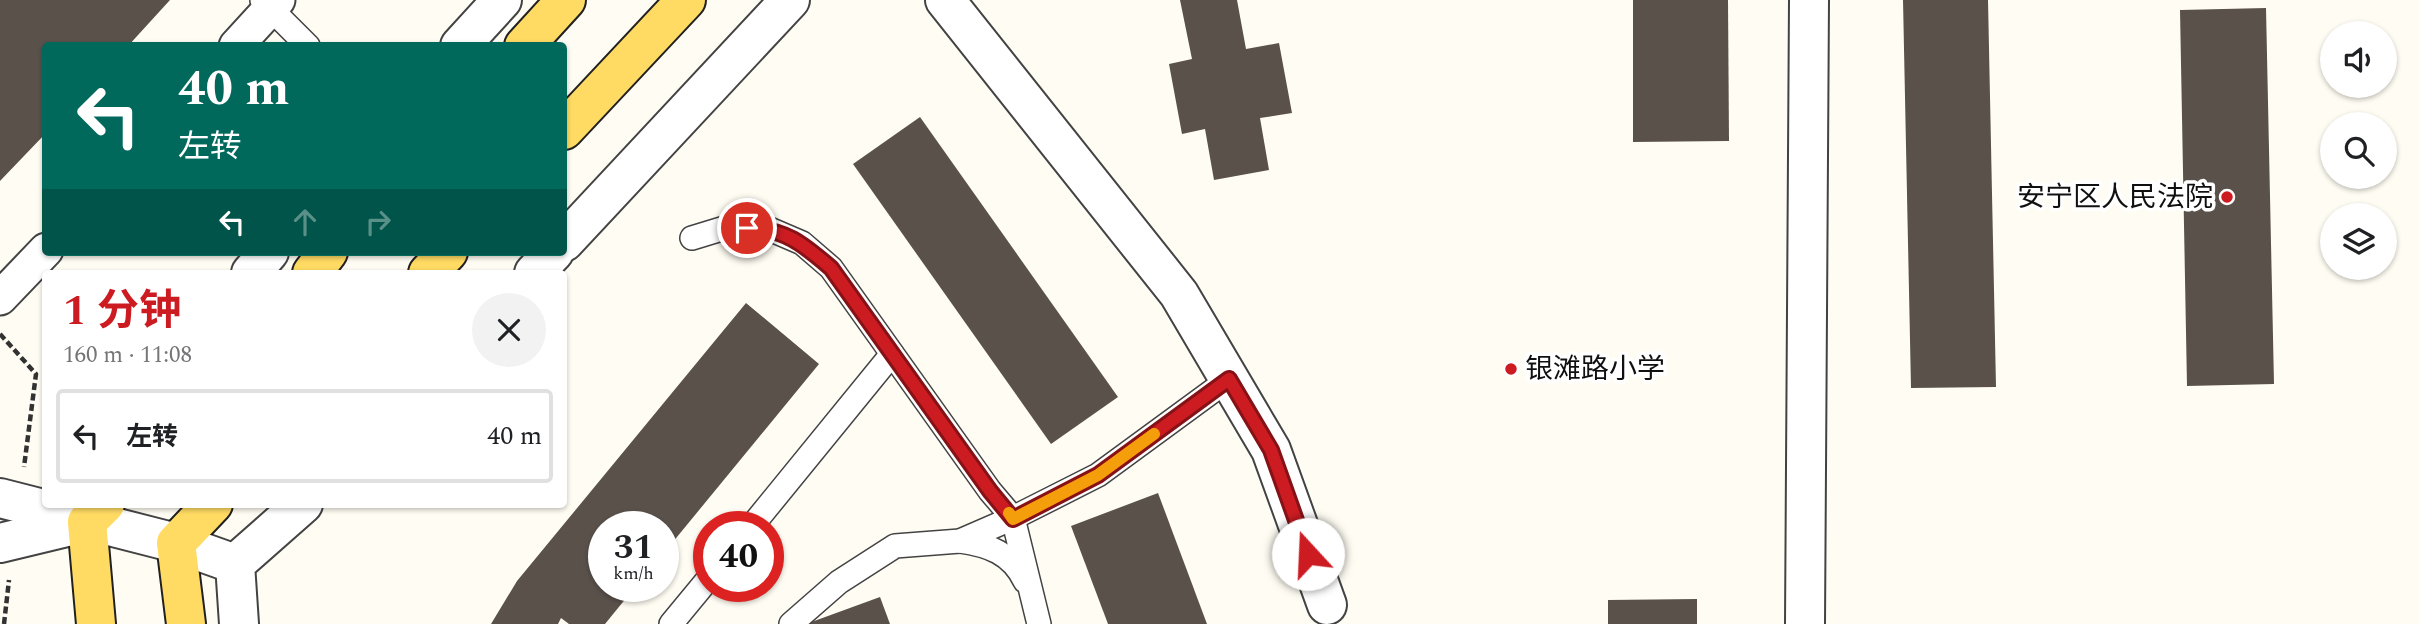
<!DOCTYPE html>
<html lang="zh">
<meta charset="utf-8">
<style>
:root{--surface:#fff;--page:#f2f2f2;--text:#202124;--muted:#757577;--line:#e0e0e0;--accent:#cc1c22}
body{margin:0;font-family:Spectral,"Noto Sans SC",serif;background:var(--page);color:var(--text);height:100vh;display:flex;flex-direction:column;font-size:26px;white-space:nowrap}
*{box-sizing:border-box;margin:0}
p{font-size:23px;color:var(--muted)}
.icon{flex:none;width:38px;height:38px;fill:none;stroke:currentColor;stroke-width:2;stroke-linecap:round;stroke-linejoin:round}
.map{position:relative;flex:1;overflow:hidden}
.panel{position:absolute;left:42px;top:270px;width:525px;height:238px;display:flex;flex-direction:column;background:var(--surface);border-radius:7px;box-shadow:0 2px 5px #0004}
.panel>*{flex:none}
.banner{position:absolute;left:42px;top:42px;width:525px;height:214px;border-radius:7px;box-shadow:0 2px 5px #0004;background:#00695c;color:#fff;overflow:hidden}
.fabs{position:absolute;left:2320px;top:21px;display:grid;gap:14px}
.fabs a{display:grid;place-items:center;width:77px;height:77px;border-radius:50%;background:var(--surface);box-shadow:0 2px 5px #0004;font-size:35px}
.speed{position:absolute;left:588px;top:511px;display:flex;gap:14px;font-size:35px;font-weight:700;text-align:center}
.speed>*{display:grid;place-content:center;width:91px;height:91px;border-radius:50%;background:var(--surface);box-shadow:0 2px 5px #0004;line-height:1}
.speed small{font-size:18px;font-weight:400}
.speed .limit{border:10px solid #d22;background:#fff;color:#111}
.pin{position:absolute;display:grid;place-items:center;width:60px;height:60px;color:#fff;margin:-30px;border:4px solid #fff;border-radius:50%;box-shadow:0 2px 7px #0007}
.me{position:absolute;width:77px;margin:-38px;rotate:340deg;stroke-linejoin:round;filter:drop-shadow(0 0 5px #0008)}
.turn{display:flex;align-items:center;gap:24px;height:147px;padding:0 21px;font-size:32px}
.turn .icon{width:91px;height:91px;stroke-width:2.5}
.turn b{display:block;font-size:49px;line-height:60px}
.lanes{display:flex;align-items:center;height:66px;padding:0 21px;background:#0003;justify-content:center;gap:35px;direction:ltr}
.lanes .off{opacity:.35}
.round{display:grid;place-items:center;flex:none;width:74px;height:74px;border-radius:37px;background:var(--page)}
.overview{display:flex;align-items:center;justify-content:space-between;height:119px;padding:0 21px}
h1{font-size:42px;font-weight:700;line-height:52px;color:var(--accent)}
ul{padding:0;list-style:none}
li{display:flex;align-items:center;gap:21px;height:94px;margin:0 14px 10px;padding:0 7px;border:4px solid var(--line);border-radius:7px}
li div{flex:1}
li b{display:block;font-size:26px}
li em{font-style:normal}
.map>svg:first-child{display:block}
.building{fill:#5a514b}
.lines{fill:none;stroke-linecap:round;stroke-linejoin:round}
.service-casing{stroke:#434343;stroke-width:26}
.pedestrian-casing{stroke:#434343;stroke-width:37}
.minor-casing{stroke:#434343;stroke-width:42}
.tertiary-casing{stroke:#434343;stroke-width:42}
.primary-casing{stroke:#212121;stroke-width:42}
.path{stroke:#323232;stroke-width:4.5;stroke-dasharray:7 3.5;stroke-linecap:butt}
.service{stroke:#fff;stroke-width:23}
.pedestrian{stroke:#fff;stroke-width:33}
.minor{stroke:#fff;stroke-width:38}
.tertiary{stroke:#fff;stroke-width:38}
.primary{stroke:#ffdb63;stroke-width:38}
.route-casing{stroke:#851216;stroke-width:18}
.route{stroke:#cc1c22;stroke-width:12}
.slow{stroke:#f59e0b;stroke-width:12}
.poi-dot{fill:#cc1c22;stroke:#fff;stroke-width:2.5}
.labels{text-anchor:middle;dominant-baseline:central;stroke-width:7;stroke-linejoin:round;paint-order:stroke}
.poi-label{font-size:28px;fill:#101010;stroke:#fff;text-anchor:end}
</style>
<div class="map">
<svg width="2419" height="624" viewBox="0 0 2419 624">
<rect width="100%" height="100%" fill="#fffdf3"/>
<g class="building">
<polygon points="0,0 170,0 128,46 46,46 46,133 0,181"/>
<polygon points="1180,0 1237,0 1246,49 1279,43 1292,113 1260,118 1269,170 1214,180 1205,129 1182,134 1169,64 1192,59"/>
<polygon points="1633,0 1728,0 1729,141 1633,142"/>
<polygon points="1903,0 1988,0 1996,387 1911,388"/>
<polygon points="2266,8 2274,384 2187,386 2180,10"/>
<polygon points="920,117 1118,397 1051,444 853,164"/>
<polygon points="746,303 819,364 663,554 663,527 604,527 604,586 636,586 605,624 569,624 561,618 558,624 491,624 517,581"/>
<polygon points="1158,493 1207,624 1108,624 1071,526"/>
<polygon points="880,597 890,624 806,624"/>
<polygon points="1697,599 1697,624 1608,624 1608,600"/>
</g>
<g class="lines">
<defs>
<g id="service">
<polyline points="262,0 308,46"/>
<polyline points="692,238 728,227 767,228 802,243 831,268 990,491 1013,518 1039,624"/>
<polyline points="751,527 892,354"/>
<path d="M960,541C988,545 1012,553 1025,581"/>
<polyline points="671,624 709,578"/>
<polyline points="791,624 839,582 895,546 960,541 1013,518 1098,475 1229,379"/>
</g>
<g id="pedestrian">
<polyline points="236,46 278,0"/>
<polyline points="0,298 46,250"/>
</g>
<g id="minor">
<polyline points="460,46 502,0"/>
<polyline points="564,242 790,0"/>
<polyline points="251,273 269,252"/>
<polyline points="534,273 554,252"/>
<polyline points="239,624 235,564 303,504"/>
<polyline points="1805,624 1809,0"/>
</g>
<g id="tertiary">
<polyline points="945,0 1179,294 1271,450 1327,605"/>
<polyline points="0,498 176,543 235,564"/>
<polyline points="0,543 83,523"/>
</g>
<g id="primary">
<polyline points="524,46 566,0"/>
<polyline points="564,130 686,0"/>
<polyline points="312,273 328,252"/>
<polyline points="428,273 448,252"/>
<polyline points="96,624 87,522 105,504"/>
<polyline points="186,624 176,543 213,504"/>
</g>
</defs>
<use href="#service" class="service-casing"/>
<use href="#pedestrian" class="pedestrian-casing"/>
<use href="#minor" class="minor-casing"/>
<use href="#tertiary" class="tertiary-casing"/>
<use href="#primary" class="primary-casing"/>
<g class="path">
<polyline points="0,334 36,374 24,467"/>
<polyline points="4,624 9,580"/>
</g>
<use href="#service" class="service"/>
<use href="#pedestrian" class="pedestrian"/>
<use href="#minor" class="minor"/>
<use href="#tertiary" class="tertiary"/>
<use href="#primary" class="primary"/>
</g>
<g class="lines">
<defs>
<path id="route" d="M747,228C786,229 803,244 831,268L990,491L1013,519L1098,475L1229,379L1271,450L1308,554"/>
</defs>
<use href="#route" class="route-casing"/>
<use href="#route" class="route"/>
<polyline class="slow" points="1009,513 1013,519 1098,475 1154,434"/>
</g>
<g class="poi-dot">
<circle cx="2227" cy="197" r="7"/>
<circle cx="1511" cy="369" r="7"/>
</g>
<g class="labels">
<g class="poi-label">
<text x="2213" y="197">安宁区人民法院</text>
<text x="1525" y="369" text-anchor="start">银滩路小学</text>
</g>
</g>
</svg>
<div class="fabs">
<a><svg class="icon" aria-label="sound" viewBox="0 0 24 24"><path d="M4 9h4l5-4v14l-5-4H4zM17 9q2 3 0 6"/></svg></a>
<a><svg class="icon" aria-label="search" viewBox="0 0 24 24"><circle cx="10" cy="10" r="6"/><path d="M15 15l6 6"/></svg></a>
<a><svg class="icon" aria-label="layers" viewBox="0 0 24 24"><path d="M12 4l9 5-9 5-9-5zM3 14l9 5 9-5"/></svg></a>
</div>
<div class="speed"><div>31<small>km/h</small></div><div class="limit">40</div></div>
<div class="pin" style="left:747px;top:228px;background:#d93025"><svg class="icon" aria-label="arrive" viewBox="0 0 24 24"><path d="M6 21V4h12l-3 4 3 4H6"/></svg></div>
<svg class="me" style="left:1308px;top:554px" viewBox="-20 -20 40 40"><circle r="19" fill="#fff"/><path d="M0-13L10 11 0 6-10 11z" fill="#cc1c22"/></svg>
<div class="banner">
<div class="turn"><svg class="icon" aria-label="left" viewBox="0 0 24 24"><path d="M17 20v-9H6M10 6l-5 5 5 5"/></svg><div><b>40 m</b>左转</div></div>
<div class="lanes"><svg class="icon" aria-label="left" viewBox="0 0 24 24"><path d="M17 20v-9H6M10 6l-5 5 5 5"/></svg><svg class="icon off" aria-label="ahead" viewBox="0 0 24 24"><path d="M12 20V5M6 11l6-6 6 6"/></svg><svg class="icon off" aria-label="right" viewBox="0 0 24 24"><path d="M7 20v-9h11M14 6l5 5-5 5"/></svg></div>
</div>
<section class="panel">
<div class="overview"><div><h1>1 分钟</h1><p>160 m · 11:08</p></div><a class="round"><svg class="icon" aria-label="close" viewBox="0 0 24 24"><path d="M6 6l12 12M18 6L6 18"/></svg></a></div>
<ul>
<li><svg class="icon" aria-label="left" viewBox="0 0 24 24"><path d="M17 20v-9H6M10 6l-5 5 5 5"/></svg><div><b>左转</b></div><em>40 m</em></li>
</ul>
</section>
</div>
